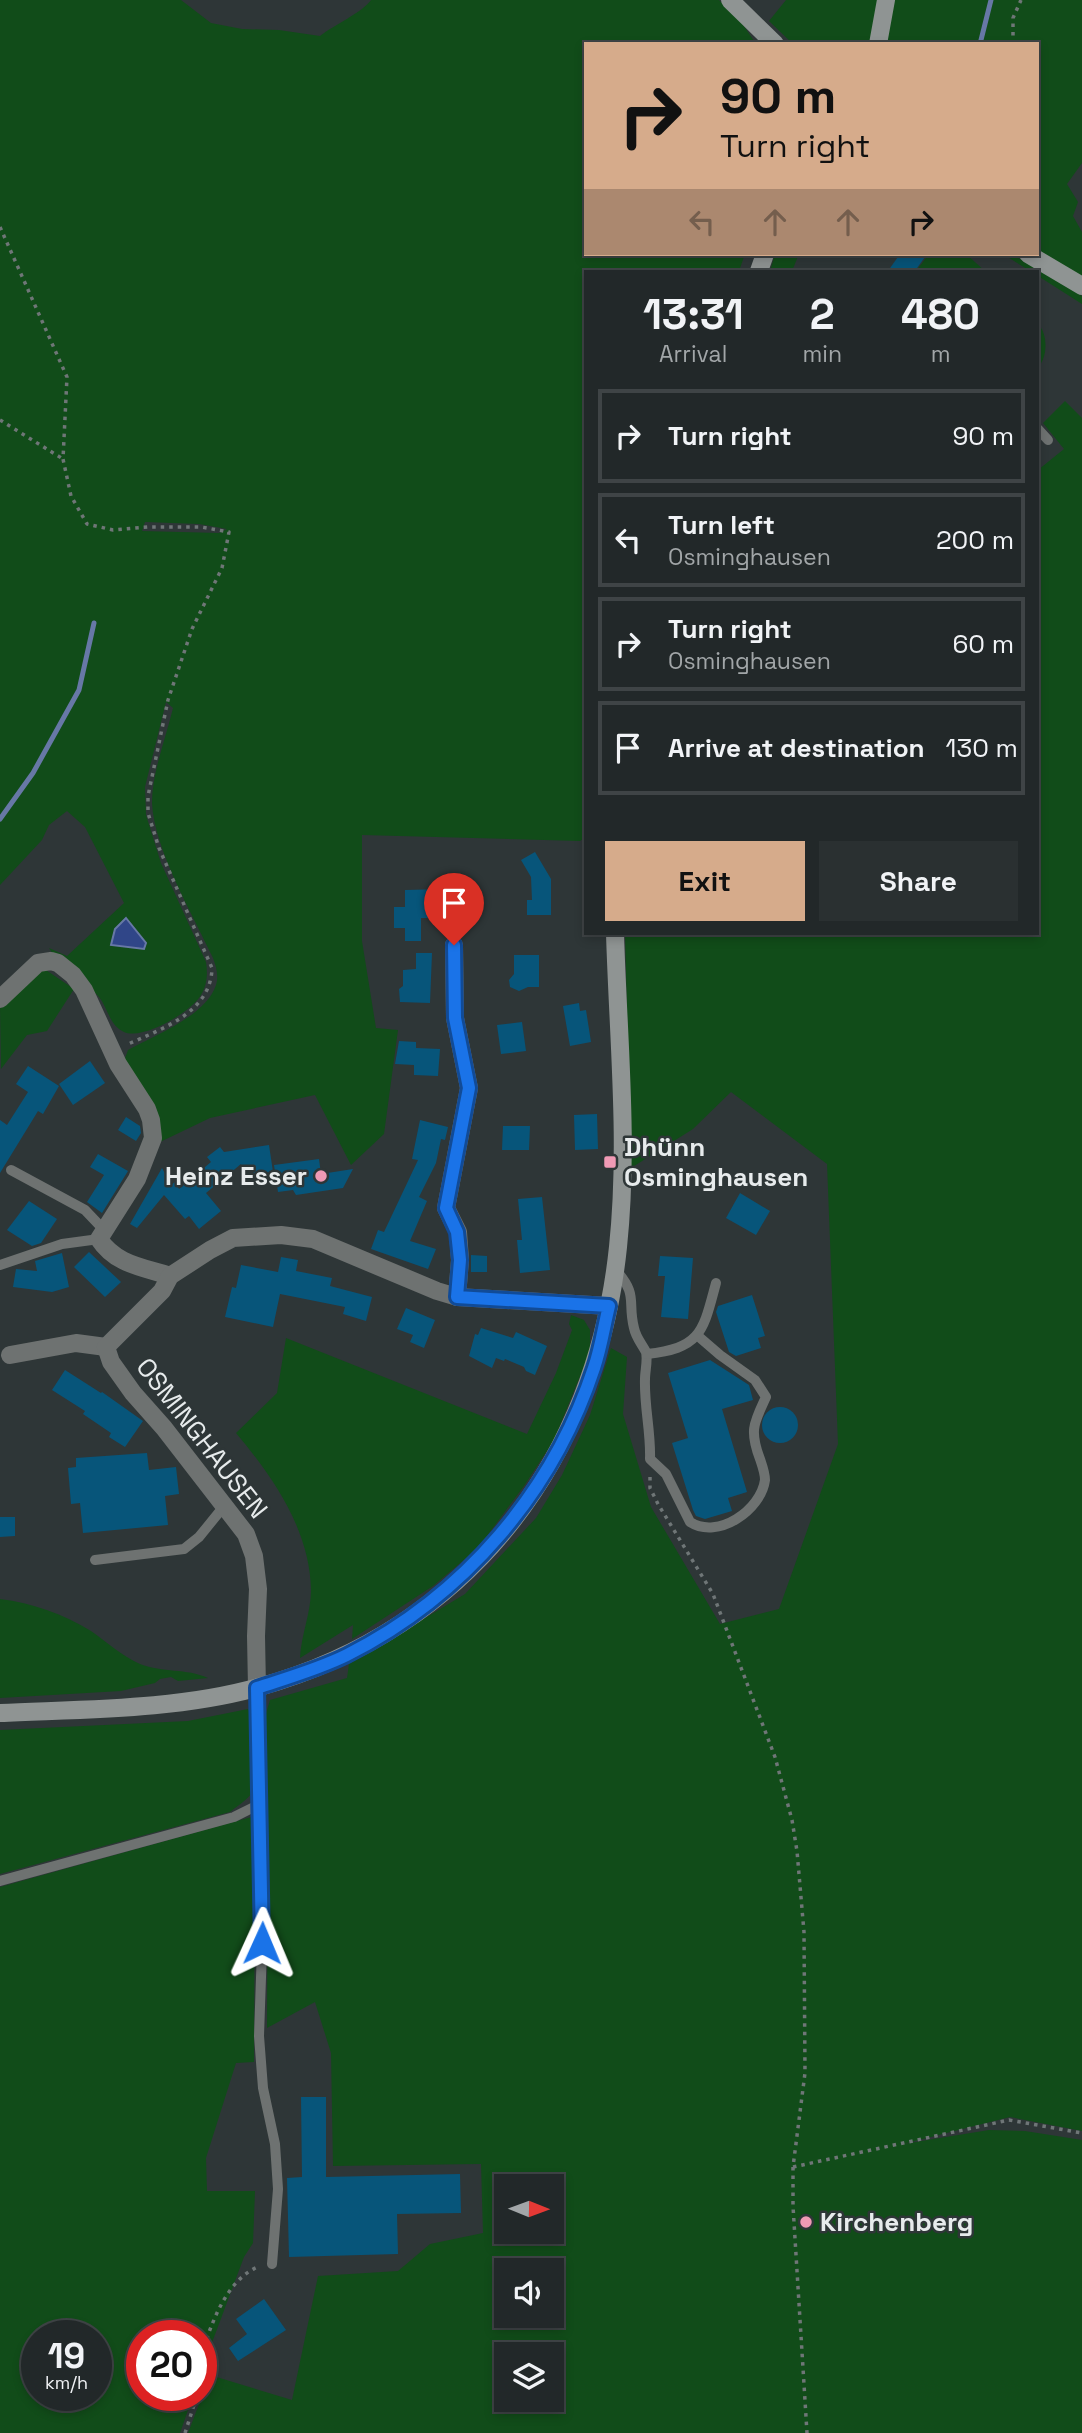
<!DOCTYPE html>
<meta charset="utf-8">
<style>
:root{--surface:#222829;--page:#2a3031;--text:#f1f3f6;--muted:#a2a6a8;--line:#3f4446;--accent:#d6ab8b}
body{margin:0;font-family:"Space Grotesk",sans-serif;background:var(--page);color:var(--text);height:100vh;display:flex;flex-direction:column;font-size:26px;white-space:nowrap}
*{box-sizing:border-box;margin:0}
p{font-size:23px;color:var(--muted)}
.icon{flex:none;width:38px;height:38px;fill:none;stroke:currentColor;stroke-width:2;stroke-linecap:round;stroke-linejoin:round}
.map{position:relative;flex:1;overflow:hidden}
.drawer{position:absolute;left:584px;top:270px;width:455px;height:665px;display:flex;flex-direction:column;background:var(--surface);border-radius:0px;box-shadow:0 4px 10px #0003,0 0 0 2px var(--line)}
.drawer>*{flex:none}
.top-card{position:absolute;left:584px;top:42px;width:455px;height:214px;border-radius:0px;box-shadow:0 4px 10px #0003,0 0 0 2px var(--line);background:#d6ab8b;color:#111;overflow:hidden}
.needle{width:46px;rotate:91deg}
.controls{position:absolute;left:494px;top:2174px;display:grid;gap:14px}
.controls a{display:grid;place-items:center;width:70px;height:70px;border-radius:0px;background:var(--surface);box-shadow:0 4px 10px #0003,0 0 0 2px var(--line);font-size:35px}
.speed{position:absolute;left:21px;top:2320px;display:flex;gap:14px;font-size:35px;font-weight:700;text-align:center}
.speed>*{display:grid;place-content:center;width:91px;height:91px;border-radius:50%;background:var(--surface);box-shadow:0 4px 10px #0003,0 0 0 2px var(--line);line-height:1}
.speed small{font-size:18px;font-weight:400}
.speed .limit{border:10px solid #d22;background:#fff;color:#111}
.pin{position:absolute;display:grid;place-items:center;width:60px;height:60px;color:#fff;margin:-72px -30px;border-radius:50% 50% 50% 0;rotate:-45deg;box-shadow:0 0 7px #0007}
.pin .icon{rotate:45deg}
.me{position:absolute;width:77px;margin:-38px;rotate:1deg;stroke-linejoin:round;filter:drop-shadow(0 0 5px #0008)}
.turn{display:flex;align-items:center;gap:24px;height:147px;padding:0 21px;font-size:32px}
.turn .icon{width:91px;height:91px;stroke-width:2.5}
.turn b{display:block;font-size:49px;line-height:60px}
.lanes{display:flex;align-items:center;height:66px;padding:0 21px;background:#0003;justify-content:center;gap:35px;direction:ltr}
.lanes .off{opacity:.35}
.eta{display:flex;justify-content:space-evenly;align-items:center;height:119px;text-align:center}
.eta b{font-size:42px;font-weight:600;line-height:49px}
.cta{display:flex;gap:14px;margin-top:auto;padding:14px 21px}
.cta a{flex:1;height:80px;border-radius:0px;background:var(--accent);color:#111;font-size:28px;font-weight:600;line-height:80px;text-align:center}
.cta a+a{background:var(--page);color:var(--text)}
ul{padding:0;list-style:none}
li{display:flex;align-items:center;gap:21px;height:94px;margin:0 14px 10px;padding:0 7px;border:4px solid var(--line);border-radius:0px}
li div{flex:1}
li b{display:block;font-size:26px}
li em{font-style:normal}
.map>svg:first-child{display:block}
.green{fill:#114c19;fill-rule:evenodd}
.water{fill:#304688;stroke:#6778a6;stroke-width:2}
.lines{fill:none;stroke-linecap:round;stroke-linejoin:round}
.stream{stroke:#6778a6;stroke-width:5}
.building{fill:#07557a}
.path{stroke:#6f7677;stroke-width:3.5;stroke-dasharray:3.5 5;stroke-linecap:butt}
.service{stroke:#6e7271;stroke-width:10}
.minor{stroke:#6e7271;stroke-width:18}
.secondary{stroke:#8f9493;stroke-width:18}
.route-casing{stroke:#114b97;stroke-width:18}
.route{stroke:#1a73e8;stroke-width:12}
.poi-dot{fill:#f09ab5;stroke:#2e3637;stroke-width:2.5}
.labels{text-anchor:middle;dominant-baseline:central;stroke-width:5;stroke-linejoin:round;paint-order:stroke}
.poi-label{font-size:26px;font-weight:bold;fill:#e7ebec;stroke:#2e3637;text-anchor:start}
.street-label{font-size:26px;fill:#e7ebec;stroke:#2e3637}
</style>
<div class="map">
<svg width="1082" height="2433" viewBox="0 0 1082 2433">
<rect width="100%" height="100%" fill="#2e3637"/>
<g class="green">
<path d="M0,0H181L211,23L242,29L279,30L320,36C334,25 363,12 371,0H719L742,23L756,44H586V254H745L739,271H586V837L580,841L362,835V941L376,1028L398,1030L384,1134L351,1165L315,1095L210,1118L158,1143L124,1061L128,1050C155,1035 206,1016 216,985C219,976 216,966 213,958C193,915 154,849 152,803C152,772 166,738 173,708L166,702L145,787L146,815L161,863L206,962C208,975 207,987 199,998C187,1014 143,1040 124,1032C109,1025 108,1008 99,997C84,980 61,968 49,948L67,956L124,903L85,827L67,811L49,825L42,840L0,885ZM145,522L199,524L227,529L219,533L142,531Z"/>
<polygon points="786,0 1082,0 1082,163 1067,184 1078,202 1073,216 1082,232 1082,277 1038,250 1038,44 793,44 769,21"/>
<polygon points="775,254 799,254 792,271 770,271"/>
<polygon points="929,254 966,254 985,271 916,271"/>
<polygon points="1003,254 1012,254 1082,296 1082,304 1038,276 1038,271 1030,271"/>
<path d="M1038,324C1048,334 1048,357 1038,367Z"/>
<path d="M1065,401L1082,418V2131L1010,2117L903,2144L989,2130L1025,2131L1082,2140V2433H188L210,2375L292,2400L318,2276L398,2271L430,2244L483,2233L481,2164L333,2166L331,2053L315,2002L267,2028L268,1817L265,1717L270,1700L347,1678L349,1664L465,1594L536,1518L562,1475L590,1415L611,1348L627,1357L623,1414L651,1507L720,1624L779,1609L838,1444L827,1164L731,1092L693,1129L631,1168L625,933H1038V470L1064,449L1043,423ZM506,2186H551V2231H506ZM506,2270H551V2315H506ZM506,2354H551V2399H506Z"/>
<polygon points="43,968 74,989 47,1031 27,1035 1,1069 0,1006"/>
<path d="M571,1315L584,1320L590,1330V1352L554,1440L524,1486L478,1548L433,1586L352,1639L353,1625L300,1658C301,1635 311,1613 311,1590C310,1530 273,1477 236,1433L277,1393L286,1338L527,1434L556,1373L572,1330L569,1324Z"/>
<path d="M0,1599C32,1603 64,1614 91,1631C107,1642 122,1656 140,1664C163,1673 186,1668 208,1678L178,1681L171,1677L160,1679L155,1683L121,1691L0,1698Z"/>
<path d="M248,1709C255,1723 261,1779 252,1793C247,1800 237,1806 230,1812L0,1874V1730L188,1721Z"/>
<path d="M255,1816L254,2062L236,2063L206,2158L207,2191H255L253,2243L244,2257L201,2372V2336H142V2396H193L180,2433H0V1887ZM37,2336H96V2396H37Z"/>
</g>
<polygon class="water" points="126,918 146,943 144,949 111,945 115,929"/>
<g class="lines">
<g class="stream">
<polyline points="980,44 991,0"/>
<polyline points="0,819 33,773 79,690 94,623"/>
</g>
</g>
<g class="building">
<polygon points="900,254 927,254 915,271 888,271"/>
<polygon points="535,852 551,879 551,915 527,915 527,900 532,900 531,877 521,860"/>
<polygon points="446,889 446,911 430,911 429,918 421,918 421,941 405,941 405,928 394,928 394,907 405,907 405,890"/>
<polygon points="416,953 432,953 430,1003 400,1002 399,989 403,986 403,970 416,969"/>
<polygon points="514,955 539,955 539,987 528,987 519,991 510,987 509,980 514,974"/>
<polygon points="579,1003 580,1011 586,1010 591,1042 570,1046 563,1006"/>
<polygon points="522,1022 526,1051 501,1054 497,1025"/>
<polygon points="399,1041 416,1042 416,1048 440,1049 438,1076 414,1075 414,1065 395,1064"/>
<polygon points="90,1061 105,1083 73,1105 59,1084"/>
<polygon points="28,1066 59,1086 43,1114 38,1111 0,1173 0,1120 7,1125 28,1092 16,1084"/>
<polygon points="597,1114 598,1149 575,1150 574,1115"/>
<polygon points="126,1117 140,1126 141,1133 136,1141 118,1130"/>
<polygon points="420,1120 448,1127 445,1140 441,1139 436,1163 419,1197 427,1201 410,1241 436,1249 428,1269 371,1249 378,1230 384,1232 418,1160 412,1159"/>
<polygon points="503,1126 530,1126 529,1150 502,1150"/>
<polygon points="269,1145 273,1172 243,1176 241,1164 206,1193 221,1211 199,1229 189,1216 185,1219 164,1195 137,1228 130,1224 162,1168 171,1185 175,1182 179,1189 211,1162 207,1157 220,1147 224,1152"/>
<polygon points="98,1154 128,1171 102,1213 87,1202 104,1175 90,1167"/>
<polygon points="319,1159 321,1174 353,1169 343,1188 296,1195 293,1190 278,1192 274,1165"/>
<polygon points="740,1193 770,1211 756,1235 726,1218"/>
<polygon points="542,1197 550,1270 520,1273 517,1240 522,1240 518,1199"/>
<polygon points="29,1201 57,1219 41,1243 32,1246 7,1230"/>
<polygon points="89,1252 121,1282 105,1297 74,1267"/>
<polygon points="62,1253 69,1287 52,1292 13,1287 16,1269 37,1271 35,1261"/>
<polygon points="471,1255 487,1256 487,1272 471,1272"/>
<polygon points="660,1256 693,1258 688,1319 661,1317 665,1276 658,1276"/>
<polygon points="281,1257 298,1260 296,1271 332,1278 330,1286 372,1297 366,1321 343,1314 345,1307 280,1294 273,1327 225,1317 232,1287 236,1288 241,1265 278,1272"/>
<polygon points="752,1295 765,1336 758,1338 761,1348 736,1356 729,1352 716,1312 718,1306"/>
<polygon points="406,1308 435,1320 424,1348 410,1342 413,1335 397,1329"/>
<polygon points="481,1328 513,1338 516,1332 547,1346 535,1375 526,1371 524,1367 505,1359 504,1361 496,1358 492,1368 469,1356 475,1334 478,1335"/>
<polygon points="710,1360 749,1385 753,1400 722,1409 747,1492 728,1498 732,1511 705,1519 696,1516 693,1510 672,1443 688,1438 668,1373"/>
<polygon points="65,1370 101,1393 102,1392 143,1421 125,1447 109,1437 111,1433 83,1414 85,1411 52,1390"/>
<circle cx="780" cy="1425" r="18"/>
<polygon points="147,1453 149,1470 176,1467 179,1494 165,1496 168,1525 83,1533 80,1503 71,1504 68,1468 76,1467 76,1458"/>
<polygon points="0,1517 15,1517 15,1536 0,1537"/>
<polygon points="301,2097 326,2097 326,2177 460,2174 461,2213 397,2214 398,2254 289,2257 287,2178 302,2177"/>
<polygon points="264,2299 286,2330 238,2361 229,2348 247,2334 236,2319"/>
</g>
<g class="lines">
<g class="path">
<polyline points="1013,44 1013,18 1021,0"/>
<path d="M0,227L67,377L63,459L71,496L87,524L113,530L148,527H201L229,532L222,568L192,629L168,700L148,796V813L159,848L212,968C211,1013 161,1029 126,1045"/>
<polyline points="0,420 63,459"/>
<polyline points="650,1477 650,1488 658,1504 713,1594 775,1757 792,1820 797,1851 804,1932 805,2073 793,2167 793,2206 807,2433"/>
<polyline points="793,2167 1009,2120 1082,2133"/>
<path d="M201,2355C212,2323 226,2279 260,2266"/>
<polyline points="185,2433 194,2405 194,2396"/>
</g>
<g class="service">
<polyline points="1038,429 1048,440"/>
<polyline points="11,1170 85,1210 104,1230"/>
<polyline points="0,1265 62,1244 99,1239"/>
<path d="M615,1269C639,1296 627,1300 634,1328C636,1338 642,1344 646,1352C648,1360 645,1371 645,1379C644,1406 651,1432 650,1459L666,1474L690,1522C718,1540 761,1510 765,1480C765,1473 762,1465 760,1459C749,1430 754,1423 766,1397L755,1380L720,1355L698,1336"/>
<path d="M647,1354C702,1348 703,1331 716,1283"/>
<polyline points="95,1560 184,1549 199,1537 225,1505"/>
<polyline points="257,1688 263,1919 259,2036 263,2088 275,2144 278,2189 272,2264"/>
<polyline points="0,1881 234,1817 260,1804"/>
</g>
<g class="minor">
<polyline points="454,945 455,1018 469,1088 446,1208 458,1232 460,1260 457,1297"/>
<path d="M0,999L38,963L51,961L58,963L73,975L84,990L118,1064L147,1109L151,1120L153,1138L137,1179L99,1239C116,1265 143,1267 170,1276"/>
<polyline points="10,1355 76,1343 106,1347"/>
<polyline points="257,1688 256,1636 258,1589 254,1556 246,1534 164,1428 133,1393 111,1362 106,1347 162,1291 170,1276 210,1250 233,1238 281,1235 313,1239 437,1291 457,1297 609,1306"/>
</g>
<g class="secondary">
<polyline points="730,0 775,44"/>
<polyline points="878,44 886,0"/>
<polyline points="1028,254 1082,286"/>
<polyline points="759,271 765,254"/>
<path d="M0,1713C85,1709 177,1710 259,1687C469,1629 596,1460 618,1247C629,1143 618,1037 615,933"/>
</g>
</g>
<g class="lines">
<defs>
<path id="route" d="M262,1943L257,1688C287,1678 319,1669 347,1655C464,1596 553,1492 594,1368C601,1348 604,1326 609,1306L457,1297L460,1260L457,1232L446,1208L469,1088L455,1018L454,945"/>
</defs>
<use href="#route" class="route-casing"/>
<use href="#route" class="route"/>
</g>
<g class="poi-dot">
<rect x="603" y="1155" width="14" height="14" rx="3.5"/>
<circle cx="321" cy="1176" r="7"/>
<circle cx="806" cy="2222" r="7"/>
</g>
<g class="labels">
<g class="poi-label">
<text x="624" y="1147">Dhünn<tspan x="624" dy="30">Osminghausen</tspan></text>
<text x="307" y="1176" text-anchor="end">Heinz Esser</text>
<text x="820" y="2222">Kirchenberg</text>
</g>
<g class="street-label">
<text transform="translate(202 1438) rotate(52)">OSMINGHAUSEN</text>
</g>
</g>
</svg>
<div class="controls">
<a><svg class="needle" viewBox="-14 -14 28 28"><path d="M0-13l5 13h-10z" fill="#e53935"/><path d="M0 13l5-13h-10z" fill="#a2a6a8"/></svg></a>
<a><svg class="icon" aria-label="sound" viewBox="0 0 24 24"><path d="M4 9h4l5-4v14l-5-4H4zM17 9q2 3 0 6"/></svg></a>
<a><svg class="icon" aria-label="layers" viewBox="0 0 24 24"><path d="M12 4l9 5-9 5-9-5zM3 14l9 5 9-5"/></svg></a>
</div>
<div class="speed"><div>19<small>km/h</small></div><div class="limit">20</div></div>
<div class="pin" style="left:454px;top:945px;background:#d93025"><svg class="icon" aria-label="arrive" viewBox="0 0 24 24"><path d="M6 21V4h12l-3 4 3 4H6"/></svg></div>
<svg class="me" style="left:262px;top:1943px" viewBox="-20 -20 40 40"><path d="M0-17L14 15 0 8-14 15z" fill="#1a73e8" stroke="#fff" stroke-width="4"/></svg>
<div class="top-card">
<div class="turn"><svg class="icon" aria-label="right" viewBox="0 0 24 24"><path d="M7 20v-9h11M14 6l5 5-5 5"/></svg><div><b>90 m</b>Turn right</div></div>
<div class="lanes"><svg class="icon off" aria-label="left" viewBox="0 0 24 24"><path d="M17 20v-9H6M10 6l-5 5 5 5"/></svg><svg class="icon off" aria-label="ahead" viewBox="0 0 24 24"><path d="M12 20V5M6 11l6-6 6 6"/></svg><svg class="icon off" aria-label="ahead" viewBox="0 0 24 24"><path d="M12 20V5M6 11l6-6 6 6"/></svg><svg class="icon" aria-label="right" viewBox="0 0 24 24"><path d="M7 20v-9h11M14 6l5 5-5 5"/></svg></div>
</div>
<section class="drawer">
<div class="eta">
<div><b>13:31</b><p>Arrival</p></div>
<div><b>2</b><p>min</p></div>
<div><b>480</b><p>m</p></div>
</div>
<ul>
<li><svg class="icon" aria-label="right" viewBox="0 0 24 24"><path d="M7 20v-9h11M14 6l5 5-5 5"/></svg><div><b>Turn right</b></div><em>90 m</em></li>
<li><svg class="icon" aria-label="left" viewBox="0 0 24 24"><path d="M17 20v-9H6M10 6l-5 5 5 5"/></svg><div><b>Turn left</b><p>Osminghausen</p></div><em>200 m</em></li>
<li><svg class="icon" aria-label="right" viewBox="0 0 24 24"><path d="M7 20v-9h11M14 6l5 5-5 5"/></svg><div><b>Turn right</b><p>Osminghausen</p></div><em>60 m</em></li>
<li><svg class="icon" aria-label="arrive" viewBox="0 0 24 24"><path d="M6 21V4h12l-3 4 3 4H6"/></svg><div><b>Arrive at destination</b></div><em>130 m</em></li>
</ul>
<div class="cta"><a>Exit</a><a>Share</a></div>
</section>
</div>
